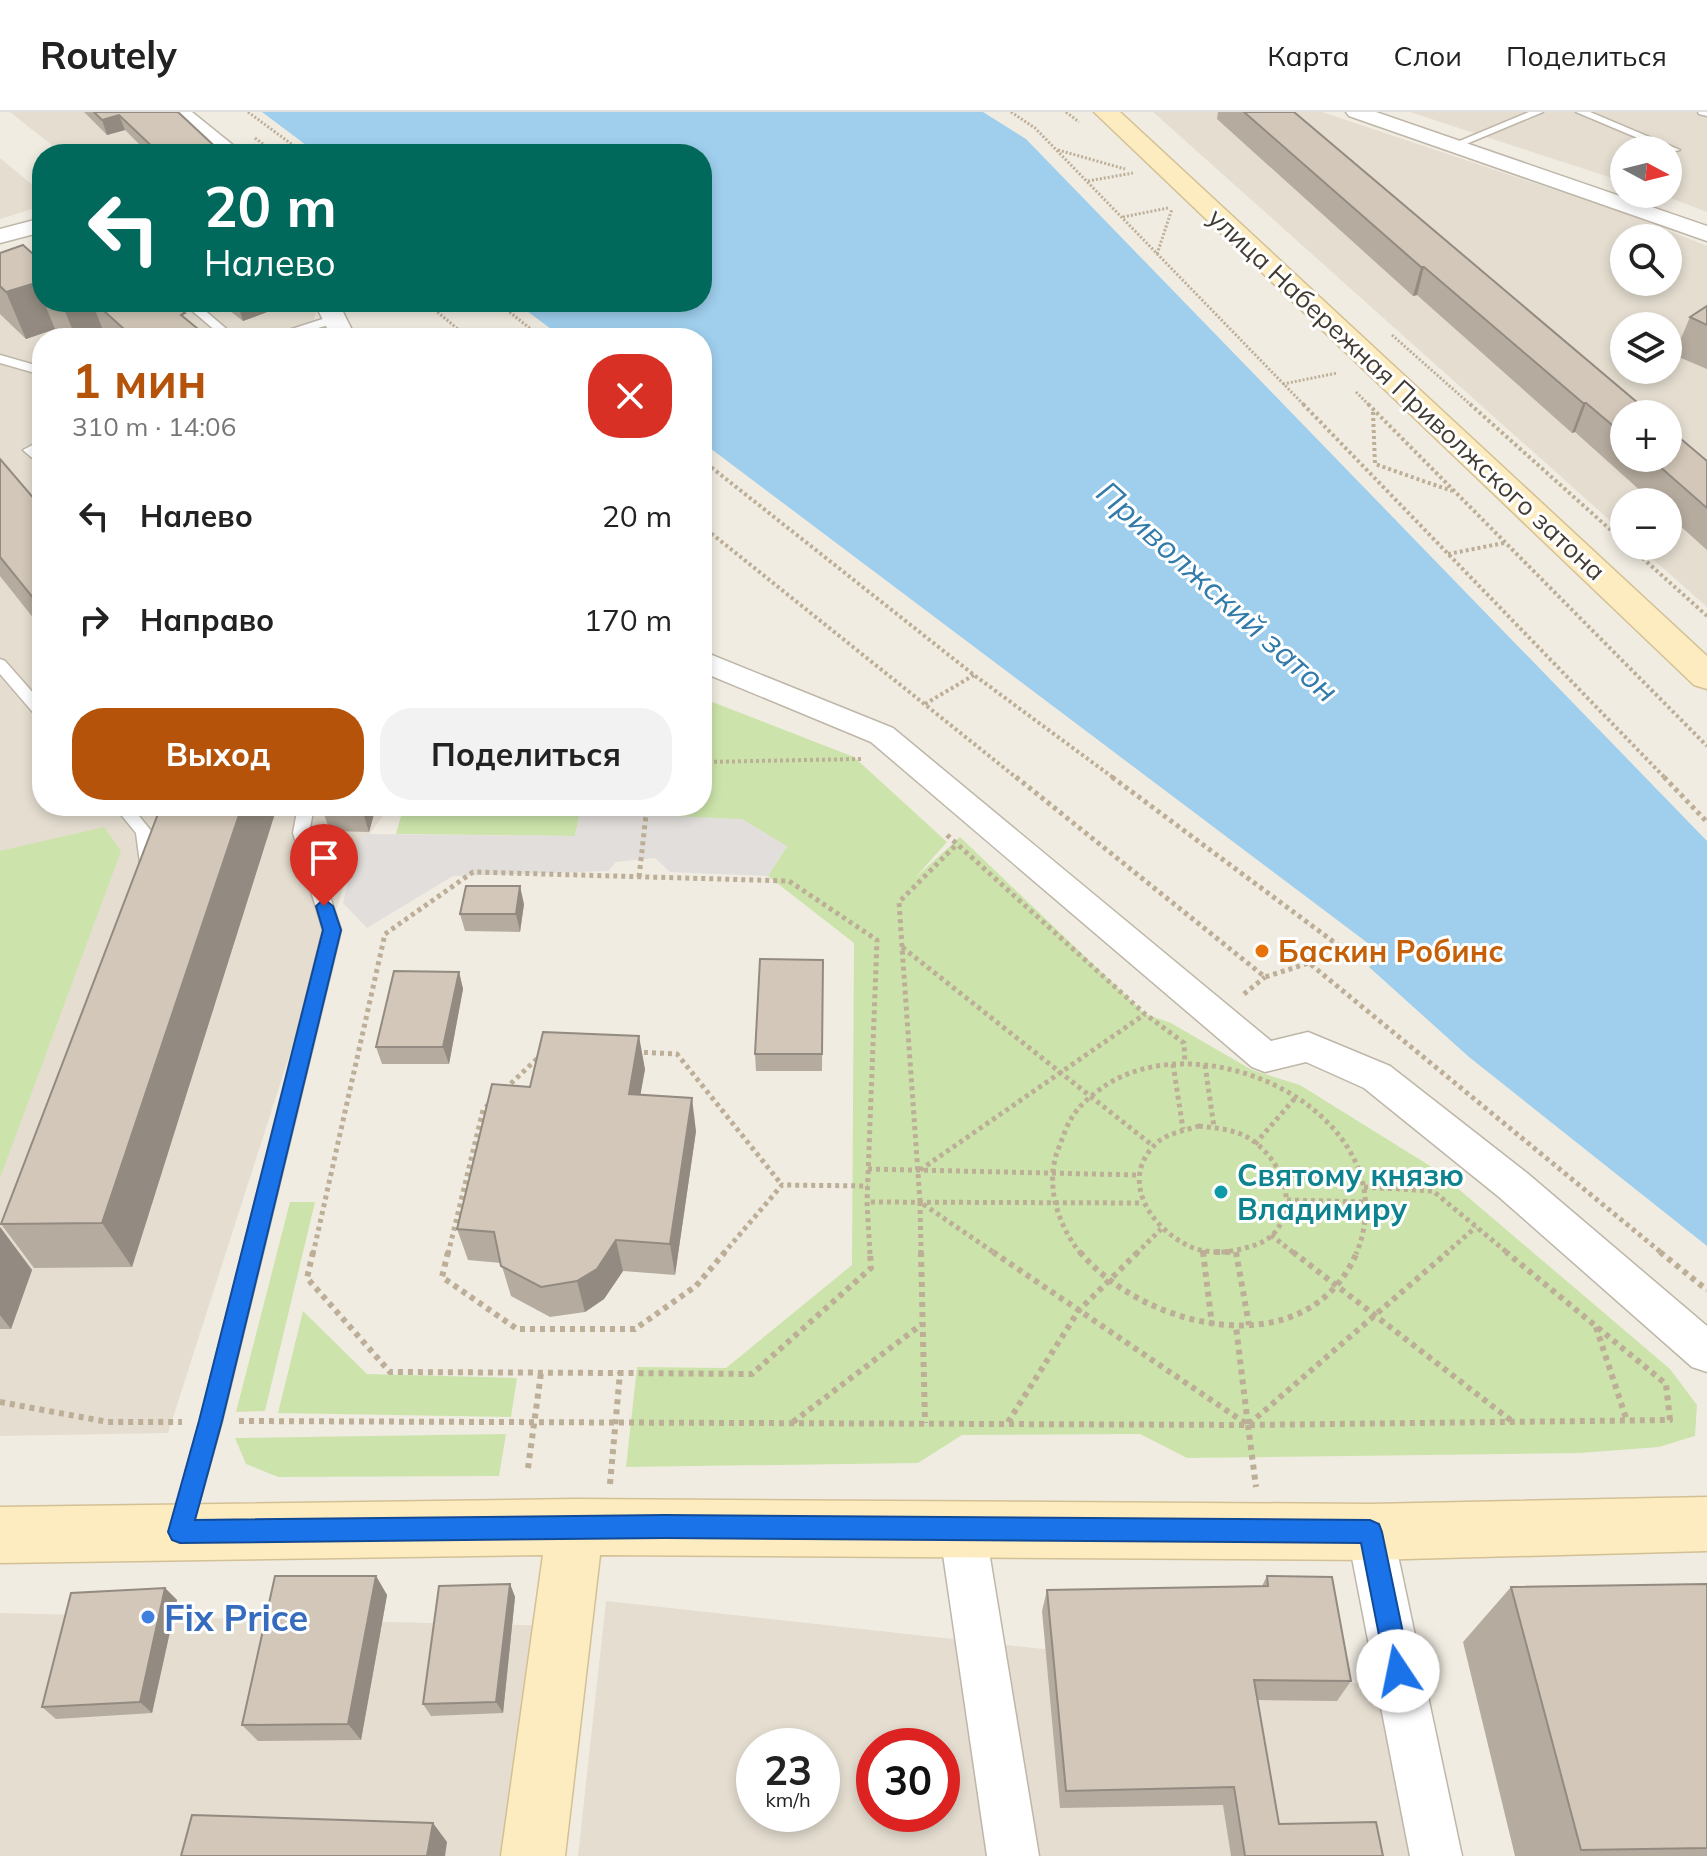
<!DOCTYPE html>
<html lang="ru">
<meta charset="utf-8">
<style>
:root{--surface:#fff;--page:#f2f2f2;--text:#222;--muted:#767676;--line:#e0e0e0;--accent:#b45309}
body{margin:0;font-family:Mulish,sans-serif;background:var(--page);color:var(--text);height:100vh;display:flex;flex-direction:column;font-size:30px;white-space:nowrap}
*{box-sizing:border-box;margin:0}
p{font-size:26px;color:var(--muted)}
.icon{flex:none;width:44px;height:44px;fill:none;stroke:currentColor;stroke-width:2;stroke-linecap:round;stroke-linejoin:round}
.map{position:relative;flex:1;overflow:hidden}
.sheet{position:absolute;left:32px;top:216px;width:680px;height:488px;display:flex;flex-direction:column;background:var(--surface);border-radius:32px;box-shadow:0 4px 12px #0003}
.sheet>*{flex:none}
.guide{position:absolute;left:32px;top:32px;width:680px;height:168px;border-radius:32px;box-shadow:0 4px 12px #0003;background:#00695c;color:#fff;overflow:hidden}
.needle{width:52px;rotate:97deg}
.fabs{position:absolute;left:1610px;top:24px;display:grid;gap:16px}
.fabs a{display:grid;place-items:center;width:72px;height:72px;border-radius:50%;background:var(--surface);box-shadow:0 4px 12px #0003;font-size:40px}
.speed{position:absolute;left:736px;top:1616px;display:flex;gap:16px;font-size:40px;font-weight:700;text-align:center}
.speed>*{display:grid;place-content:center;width:104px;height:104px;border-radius:50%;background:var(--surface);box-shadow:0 4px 12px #0003;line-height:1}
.speed small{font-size:20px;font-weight:400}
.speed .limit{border:12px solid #d22;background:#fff;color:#111}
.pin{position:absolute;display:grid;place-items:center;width:68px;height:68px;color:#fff;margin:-82px -34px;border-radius:50% 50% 50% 0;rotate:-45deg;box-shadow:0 0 8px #0007}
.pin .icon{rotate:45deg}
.me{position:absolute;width:88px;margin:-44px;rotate:349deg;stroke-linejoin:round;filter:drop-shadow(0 0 6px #0008)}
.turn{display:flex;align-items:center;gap:28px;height:168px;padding:0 40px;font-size:36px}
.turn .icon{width:104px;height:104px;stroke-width:2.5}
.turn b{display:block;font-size:56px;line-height:68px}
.round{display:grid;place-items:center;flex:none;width:84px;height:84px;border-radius:32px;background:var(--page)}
.headline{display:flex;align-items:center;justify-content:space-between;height:136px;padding:0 40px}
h1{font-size:48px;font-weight:700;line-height:60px;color:var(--accent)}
.button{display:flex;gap:16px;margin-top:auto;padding:16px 40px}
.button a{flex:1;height:92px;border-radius:32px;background:var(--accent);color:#fff;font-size:32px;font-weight:700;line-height:92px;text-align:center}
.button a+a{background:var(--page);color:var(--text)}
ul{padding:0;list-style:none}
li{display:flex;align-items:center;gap:24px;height:104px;padding:0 40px}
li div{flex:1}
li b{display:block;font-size:30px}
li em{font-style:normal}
header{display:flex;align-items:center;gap:48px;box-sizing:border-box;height:112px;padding:0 40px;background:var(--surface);border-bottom:2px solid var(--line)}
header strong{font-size:38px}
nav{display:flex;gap:44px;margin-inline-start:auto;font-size:28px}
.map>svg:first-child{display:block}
.residential{fill:#e4ddd0;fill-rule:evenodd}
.green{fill:#cce4ab}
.parking{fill:#e1dedb}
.water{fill:#9fcfed}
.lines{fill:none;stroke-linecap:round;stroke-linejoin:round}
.service-casing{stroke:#beb6a8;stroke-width:3}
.minor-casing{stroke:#beb6a8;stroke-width:3}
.secondary-casing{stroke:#d3c095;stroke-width:3}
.path-far3{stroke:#bdae97;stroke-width:3;stroke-dasharray:2 2;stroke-linecap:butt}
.path-far2{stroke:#bdae97;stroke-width:4;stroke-dasharray:3 3;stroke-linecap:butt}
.path-far1{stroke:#bdae97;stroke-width:5;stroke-dasharray:4 4;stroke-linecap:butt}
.path{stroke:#bdae97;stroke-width:6;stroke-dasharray:5 5;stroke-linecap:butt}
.service{fill:#fff;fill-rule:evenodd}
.minor{fill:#fff;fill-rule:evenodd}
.secondary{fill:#fdecc0;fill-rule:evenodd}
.wall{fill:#b5ab9e}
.shaded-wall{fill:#938b81}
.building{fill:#d2c7b8;stroke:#938b81;stroke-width:2}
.route{fill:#1a73e8;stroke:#114b97;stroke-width:2}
.food-dot{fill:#e8710a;stroke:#fff;stroke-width:3}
.culture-dot{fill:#0f9aa8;stroke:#fff;stroke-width:3}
.shop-dot{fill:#3f7fe0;stroke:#fff;stroke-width:3}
.labels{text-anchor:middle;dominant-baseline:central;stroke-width:6;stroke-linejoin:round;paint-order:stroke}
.far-street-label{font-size:26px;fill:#423b33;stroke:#fff}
.food-label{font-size:30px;font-weight:bold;fill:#c56008;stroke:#fff;text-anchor:start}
.culture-label{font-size:30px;font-weight:bold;fill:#0d838f;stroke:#fff;text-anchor:start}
.water-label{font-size:32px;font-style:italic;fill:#317aa9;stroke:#fff}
.near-shop-label{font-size:36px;font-weight:bold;fill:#366cbe;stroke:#fff;text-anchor:start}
</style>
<header>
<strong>Routely</strong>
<nav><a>Карта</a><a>Слои</a><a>Поделиться</a></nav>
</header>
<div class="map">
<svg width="1707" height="1744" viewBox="0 0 1707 1744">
<rect width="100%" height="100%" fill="#f1ece2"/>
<g class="residential">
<polygon points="10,0 168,0 218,42 63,42"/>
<path d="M1153,0H1322L1627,102L1707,134V495L1638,434H1668V390H1624V421ZM1624,126H1668V170H1624ZM1624,214H1668V258H1624ZM1624,302H1668V346H1624Z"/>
<polygon points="1410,0 1707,0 1707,100 1660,82 1668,82 1668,38 1624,38 1624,70"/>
<polygon points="0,46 42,81 42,94 0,107"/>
<polygon points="42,150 42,190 318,190 314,208 270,226 42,226 42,694 574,694 573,700 389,696 354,742 168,1321 0,1324 0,163"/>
<path d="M606,1489L1390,1575L1425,1744H578ZM754,1634H822V1702H754ZM874,1634H942V1702H874Z"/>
<polygon points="0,1501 561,1514 525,1744 0,1744"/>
</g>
<g class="green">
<polygon points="702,586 854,645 947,730 915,766 960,725 1145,902 1171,911 1252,958 1300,973 1435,1057 1670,1257 1697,1293 1695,1324 1659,1335 1580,1341 1187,1346 1140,1322 962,1323 918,1351 626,1355 637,1255 726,1256 852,1153 854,831 768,764 787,734 580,700 575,724 396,722 404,694 702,694"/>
<polygon points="104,715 121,739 0,1066 0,739"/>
<polygon points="290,1090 315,1090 265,1299 236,1300"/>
<polygon points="303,1199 367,1262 517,1266 511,1305 278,1301"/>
<polygon points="506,1322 499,1364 278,1365 246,1352 235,1326"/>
</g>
<polygon class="parking" points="580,700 742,707 787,734 768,764 670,760 655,746 616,750 608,759 453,764 367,816 343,791 361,722 575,724"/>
<polygon class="water" points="262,0 983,0 1026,27 1707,729 1707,1134 1469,945 1369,855 1385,844 702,330 702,226 563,226 515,190 702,190 702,42 318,42"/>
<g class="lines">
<defs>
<g id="service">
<polygon points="1529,0 1543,0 1459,35 1450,33"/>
<polygon points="1576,0 1590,0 1680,38 1671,40"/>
<polygon points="1698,0 1707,0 1707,4 1699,2"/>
<polygon points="182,190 195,190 237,226 224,226"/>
<polygon points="335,203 341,207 339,210 283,226 264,226"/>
<polygon points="0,243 42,255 42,263 0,251"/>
<polygon points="42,328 42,337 38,339 42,343 42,354 23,338"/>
<polygon points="0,547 5,549 42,591 42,606 37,605 0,562"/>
<polygon points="114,694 131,694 152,720 155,754 153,758 141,758 136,721"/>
<polygon points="298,694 314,694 309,721 341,818 222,1309 193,1413 190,1421 182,1424 174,1421 171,1413 200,1309 323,818 293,721"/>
</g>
<g id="minor">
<polygon points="169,0 192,0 244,42 221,42"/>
<polygon points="1346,0 1376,0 1707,114 1707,129 1349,4"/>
<polygon points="42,106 42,120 0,131 0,117"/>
<polygon points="314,190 338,190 356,226 332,226"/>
<polygon points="702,539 893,616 1271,929 1308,920 1390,954 1527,1061 1707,1214 1707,1260 1692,1255 1499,1085 1364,976 1306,950 1265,960 1252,955 871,630 702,560"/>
<polygon points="962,1392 978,1399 985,1415 1039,1744 987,1744 939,1415 946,1399"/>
<polygon points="1370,1397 1386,1404 1393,1420 1462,1744 1410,1744 1347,1420 1354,1404"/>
</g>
<g id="secondary">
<polygon points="1094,0 1120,0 1707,544 1707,577 1694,573"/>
<polygon points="1707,1385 1707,1439 1370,1448 600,1443 565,1744 501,1744 543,1443 0,1451 0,1395 575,1387 1370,1392"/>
</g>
</defs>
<use href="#service" class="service-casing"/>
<use href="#minor" class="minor-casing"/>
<use href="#secondary" class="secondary-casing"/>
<g class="path-far3">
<polyline points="248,0 305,42"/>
<polyline points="1011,0 1035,16 1305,294"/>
<polyline points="1066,0 1079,10"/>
<polyline points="255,26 276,42"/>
<polyline points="1058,38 1125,57"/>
<polyline points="1088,69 1133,61"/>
<polyline points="1123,105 1168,96"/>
<polyline points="1157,142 1172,97"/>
<polyline points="425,190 469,226"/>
<polyline points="497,190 542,226"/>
<polyline points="1392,223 1472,294"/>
<polyline points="1283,272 1337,261"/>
<polyline points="1356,280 1370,294"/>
</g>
<g class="path-far2">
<polyline points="1303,292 1666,667"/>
<polyline points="1368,292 1707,634"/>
<polyline points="1470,292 1624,430"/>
<polyline points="1373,300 1375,352 1452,379"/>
<polyline points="702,348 974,563 1115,667"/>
<polyline points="702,414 1018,667"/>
<polyline points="1629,434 1707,504"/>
<polyline points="1448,442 1504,431"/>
<polyline points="925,592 974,563"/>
<polyline points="702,650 861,647"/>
</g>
<g class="path-far1">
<polyline points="1016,665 1265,865 1309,851 1663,1142"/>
<polyline points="1112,665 1358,848"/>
<polyline points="1664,665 1707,710"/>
<polyline points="947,723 1145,902 1184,931 1185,951"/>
<polyline points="639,765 647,694"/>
<polyline points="902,835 899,790 957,732"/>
<polyline points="1309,851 1334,830"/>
<polyline points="1244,882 1265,865"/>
<polyline points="636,940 677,942 782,1073"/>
<polyline points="1173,952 1183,1017"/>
<polyline points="1205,953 1214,1015"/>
<polyline points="505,977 541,943"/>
<path d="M1199,1014C1215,1016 1233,1017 1247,1025C1278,1043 1300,1087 1276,1119C1268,1129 1257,1133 1245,1136C1227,1141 1208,1142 1191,1135C1149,1116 1117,1065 1159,1029C1169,1021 1187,1018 1199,1014Z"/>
<polyline points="1255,1032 1296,985"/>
<polyline points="868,1057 1137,1063"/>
<polyline points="920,1058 1145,902"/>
<polyline points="1282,1062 1360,1065"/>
<polyline points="1364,1075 1433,1079 1509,1142"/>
<polyline points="1287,1088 1367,1090"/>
<polyline points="920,1090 902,835 1152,1033"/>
<polyline points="1271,1123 1295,1142"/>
<polyline points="1203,1138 1203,1142"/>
<polyline points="313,1142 385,822 473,760 789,769 877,828 867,1090"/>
<polyline points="448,1142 483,998 489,992"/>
<polyline points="723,1142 782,1073 868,1074"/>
<polyline points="870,1142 867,1090 1142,1091"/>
<polyline points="921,1142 920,1090 996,1142"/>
<path d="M1081,1142C1057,1112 1044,1071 1059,1035C1063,1025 1066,1015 1071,1007C1079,993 1093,982 1106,973C1211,906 1412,1008 1356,1142"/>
<polyline points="1136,1142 1161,1117"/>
<polyline points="1445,1142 1476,1115"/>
</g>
<g class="path">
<polyline points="313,1140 307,1166 390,1260 620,1261"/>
<polyline points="448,1140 442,1165 517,1217 635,1217 696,1174 725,1140"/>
<polyline points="921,1140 925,1311"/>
<polyline points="993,1140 1248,1313 1670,1308 1666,1272 1506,1140"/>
<path d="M1080,1140C1145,1218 1308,1256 1357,1140"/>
<polyline points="1203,1140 1212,1213"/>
<polyline points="1215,1140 1231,1140"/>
<polyline points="1236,1140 1249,1213"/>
<polyline points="1293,1140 1513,1310"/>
<polyline points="1660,1140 1707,1178"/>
<polyline points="1596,1215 1627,1309"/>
<polyline points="0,1290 108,1310 182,1310"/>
<polyline points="239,1309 1248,1313 1236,1215"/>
<polyline points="793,1310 922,1212"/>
<polyline points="1008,1310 1079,1198 1138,1140"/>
<polyline points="1249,1312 1448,1140"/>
<polyline points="1248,1313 1256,1375"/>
<polyline points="528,1356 541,1261"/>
<polyline points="610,1372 620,1261 752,1262 871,1156 870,1140"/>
</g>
<use href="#service" class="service"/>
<use href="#minor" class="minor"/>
<use href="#secondary" class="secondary"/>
</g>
<g class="wall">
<polygon points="84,0 178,0 223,42 149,42 125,18 107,23"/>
<polygon points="1218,0 1294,0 1624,302 1624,346 1668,346 1707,349 1707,438 1668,403 1668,390 1653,390 1575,320 1572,321 1417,183 1413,184 1217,7"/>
<polygon points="0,141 42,150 42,190 172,190 187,208 209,226 63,226 55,217 26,227 0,202"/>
<polygon points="218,190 291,190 291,191 243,209"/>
<polygon points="1707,194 1707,257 1674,243 1690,205"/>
<polygon points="0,347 42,396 42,517 0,464"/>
<polygon points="161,694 274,694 276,698 132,1155 34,1156 1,1112"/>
<polygon points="321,694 380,694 376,695 369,720 330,719"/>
<polygon points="524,792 520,820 465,819 460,802"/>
<polygon points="823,848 822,959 756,959 755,942"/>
<polygon points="459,860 463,877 449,952 382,952 376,935"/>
<polygon points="645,957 640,982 696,1019 675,1163 623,1159 604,1187 585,1200 550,1205 511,1184 501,1151 468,1148 457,1117 530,975"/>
<polygon points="0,1115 32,1158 11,1217 0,1217"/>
<polygon points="376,1464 387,1483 361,1628 258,1629 242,1613"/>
<polygon points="1267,1464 1351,1569 1337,1589 1257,1588 1279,1712 1383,1744 1231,1744 1223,1693 1060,1696 1042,1499 1047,1478 1262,1474"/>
<polygon points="510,1472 515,1485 503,1601 431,1604 423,1592"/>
<polygon points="1707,1472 1707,1744 1515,1744 1463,1530 1511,1475"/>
<polygon points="165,1476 177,1488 152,1601 56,1607 42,1595"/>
</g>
<g class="shaded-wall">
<polygon points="119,3 125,18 107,23 102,8"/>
<polygon points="1421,155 1424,155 1417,183 1413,184"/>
<polygon points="42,169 42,176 37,172 42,184 42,190 44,190 55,217 26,227 6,180"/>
<polygon points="85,190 92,190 106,226 76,226 64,197"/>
<polygon points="237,190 291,190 291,191 243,209"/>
<polygon points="1583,291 1586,291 1575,320 1572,321"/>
<polygon points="242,694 274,694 276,698 132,1155 102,1111"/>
<polygon points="361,694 380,694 376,695 369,720"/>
<polygon points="520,774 524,792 520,820 516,802"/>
<polygon points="459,860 463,877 449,952 443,935"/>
<polygon points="639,924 645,957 635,1014 629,982"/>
<polygon points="692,986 696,1019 675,1163 670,1132"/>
<polygon points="0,1115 32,1158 11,1217 0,1203"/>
<polygon points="616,1128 623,1159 604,1187 585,1200 577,1169"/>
<polygon points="376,1464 387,1483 361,1628 348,1612"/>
<polygon points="510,1472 515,1485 503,1601 496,1590"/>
<polygon points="165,1476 177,1488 152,1601 140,1590"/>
<polygon points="433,1711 447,1730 445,1744 427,1744"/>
</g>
<g class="building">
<polygon points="94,0 178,0 223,42 160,42 119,3 102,8"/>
<polygon points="1244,0 1294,0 1651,302 1624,302 1624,323 1586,291 1583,291 1424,155 1421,155"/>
<polygon points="23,133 42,150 42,169 6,180 0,174 0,141"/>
<polygon points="57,190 85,190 64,197"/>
<polygon points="94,190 172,190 185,201 181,203 209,226 134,226"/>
<polygon points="1707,194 1707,213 1690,205"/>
<polygon points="1668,316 1707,349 1707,396 1650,346 1668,346"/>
<polygon points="0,347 42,396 42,497 0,445"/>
<polygon points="161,694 242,694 102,1111 1,1112"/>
<polygon points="466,774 520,774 516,802 460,802"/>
<polygon points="760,847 823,848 822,942 755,942"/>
<polygon points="394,859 459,860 443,935 376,935"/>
<polygon points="543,920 639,924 629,982 692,986 670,1132 616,1128 597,1157 577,1169 541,1175 501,1154 494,1120 457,1117 492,972 530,975"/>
<polygon points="275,1464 376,1464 348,1612 242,1613"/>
<polygon points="1267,1464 1332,1465 1351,1569 1254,1568 1279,1712 1376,1710 1383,1744 1245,1744 1234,1675 1066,1679 1047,1478 1268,1474"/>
<polygon points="510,1472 496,1590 423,1592 439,1474"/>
<polygon points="1707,1472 1707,1736 1581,1738 1511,1475"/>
<polygon points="165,1476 140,1590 42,1595 71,1481"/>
<polygon points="192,1703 433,1711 427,1744 181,1744"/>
</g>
<polygon class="route" points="324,787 333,794 341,818 222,1309 195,1408 665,1403 1370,1408 1379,1412 1382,1420 1411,1559 1407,1567 1398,1571 1390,1567 1386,1559 1361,1431 665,1426 180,1431 172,1428 168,1420 199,1309 323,818 316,794"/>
<circle class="food-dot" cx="1262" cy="839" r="8"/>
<circle class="culture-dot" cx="1221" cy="1080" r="8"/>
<circle class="shop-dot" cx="148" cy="1505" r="8"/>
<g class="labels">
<g class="far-street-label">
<text transform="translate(1407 282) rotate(43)">улица Набережная Приволжского затона</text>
</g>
<g class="food-label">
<text x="1278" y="839">Баскин Робинс</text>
</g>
<g class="culture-label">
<text x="1237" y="1063">Святому князю<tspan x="1237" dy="34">Владимиру</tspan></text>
</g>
<g class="water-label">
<text transform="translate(1218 479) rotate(42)">Приволжский затон</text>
</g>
<g class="near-shop-label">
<text x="164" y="1505">Fix Price</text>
</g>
</g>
</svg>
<div class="fabs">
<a><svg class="needle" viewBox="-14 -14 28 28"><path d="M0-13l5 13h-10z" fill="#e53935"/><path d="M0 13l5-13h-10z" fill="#767676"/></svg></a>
<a><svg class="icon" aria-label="search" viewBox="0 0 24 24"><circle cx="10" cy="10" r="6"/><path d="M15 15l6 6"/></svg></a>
<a><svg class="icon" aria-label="layers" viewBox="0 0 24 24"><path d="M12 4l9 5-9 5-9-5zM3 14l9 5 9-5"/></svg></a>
<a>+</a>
<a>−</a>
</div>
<div class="speed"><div>23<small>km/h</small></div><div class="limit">30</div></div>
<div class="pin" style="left:324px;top:794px;background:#d93025"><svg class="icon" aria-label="arrive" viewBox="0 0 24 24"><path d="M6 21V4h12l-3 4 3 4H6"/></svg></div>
<svg class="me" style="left:1398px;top:1559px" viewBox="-20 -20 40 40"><circle r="19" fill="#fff"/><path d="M0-13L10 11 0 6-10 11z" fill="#1a73e8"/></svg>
<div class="guide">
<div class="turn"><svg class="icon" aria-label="left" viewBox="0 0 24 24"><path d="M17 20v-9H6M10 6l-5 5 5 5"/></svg><div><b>20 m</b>Налево</div></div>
</div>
<section class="sheet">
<div class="headline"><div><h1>1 мин</h1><p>310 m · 14:06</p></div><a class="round" style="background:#d93025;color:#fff"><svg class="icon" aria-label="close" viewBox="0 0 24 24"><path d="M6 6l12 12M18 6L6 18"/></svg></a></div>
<ul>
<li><svg class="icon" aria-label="left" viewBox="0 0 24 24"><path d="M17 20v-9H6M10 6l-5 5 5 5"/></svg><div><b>Налево</b></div><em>20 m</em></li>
<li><svg class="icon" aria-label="right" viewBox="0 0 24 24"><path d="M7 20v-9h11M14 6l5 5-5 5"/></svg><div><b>Направо</b></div><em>170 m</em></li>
</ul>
<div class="button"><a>Выход</a><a>Поделиться</a></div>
</section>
</div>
